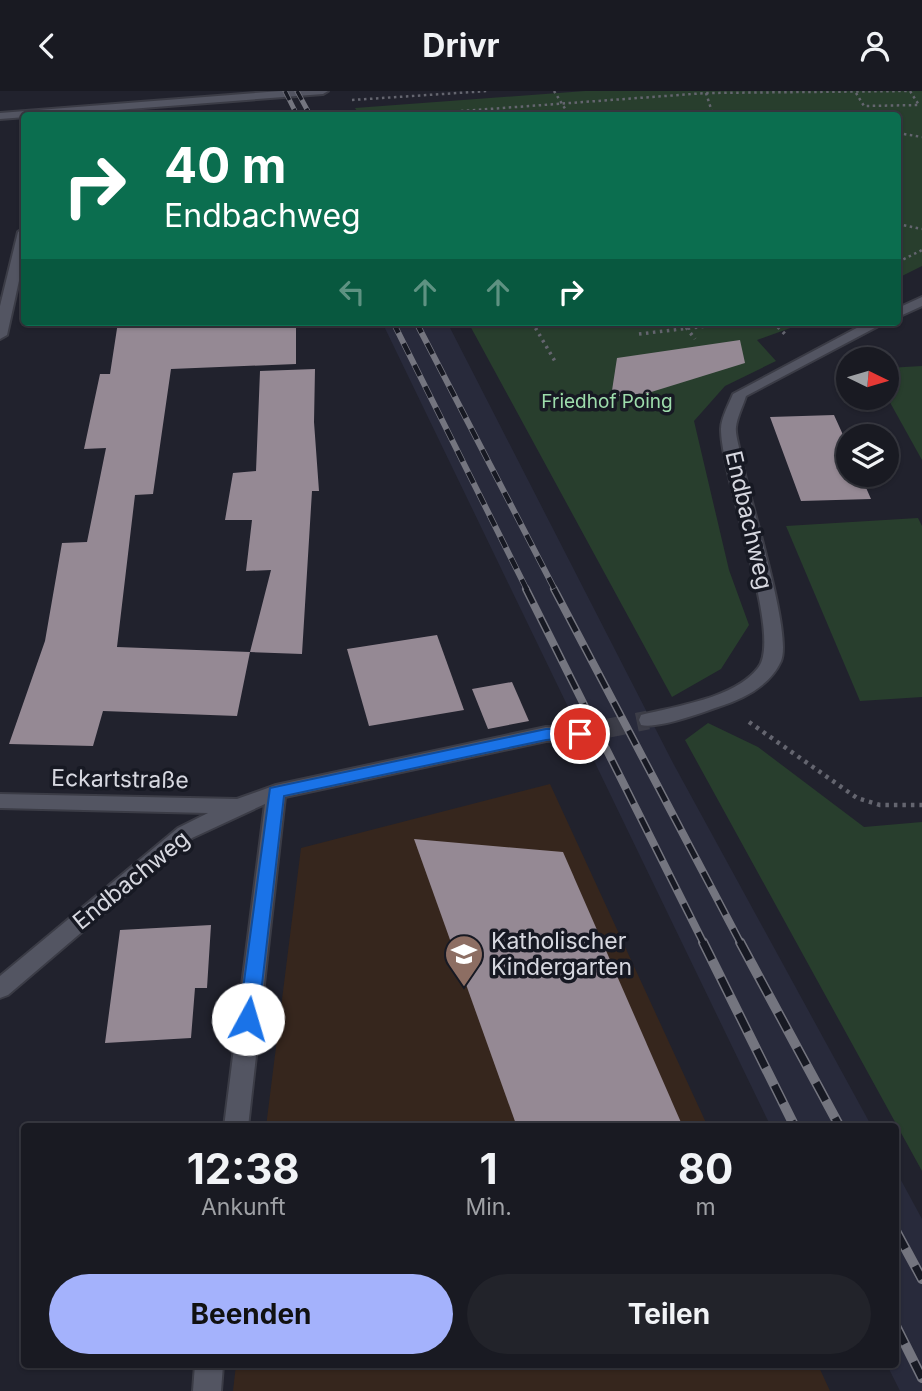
<!DOCTYPE html>
<html lang="de">
<meta charset="utf-8">
<style>
:root{--surface:#191a22;--page:#22232a;--text:#f1f3f6;--muted:#9fa1a5;--line:#373840;--accent:#a4b2fc}
body{margin:0;font-family:Inter,sans-serif;background:var(--page);color:var(--text);height:100vh;display:flex;flex-direction:column;font-size:26px;white-space:nowrap}
*{box-sizing:border-box;margin:0}
p{font-size:23px;color:var(--muted)}
.icon{flex:none;width:38px;height:38px;fill:none;stroke:currentColor;stroke-width:2;stroke-linecap:round;stroke-linejoin:round}
.map{position:relative;flex:1;overflow:hidden}
.panel{position:absolute;left:21px;top:1032px;width:878px;height:245px;display:flex;flex-direction:column;background:var(--surface);border-radius:7px;box-shadow:0 2px 5px #0004,0 0 0 2px var(--line)}
.panel>*{flex:none}
.guide{position:absolute;left:21px;top:21px;width:880px;height:214px;border-radius:7px;box-shadow:0 2px 5px #0004,0 0 0 2px var(--line);background:#0b6e4f;color:#fff;overflow:hidden}
.needle{width:46px;rotate:95deg}
.fabs{position:absolute;left:836px;top:256px;display:grid;gap:14px}
.fabs a{display:grid;place-items:center;width:63px;height:63px;border-radius:50%;background:var(--surface);box-shadow:0 2px 5px #0004,0 0 0 2px var(--line);font-size:35px}
.pin{position:absolute;display:grid;place-items:center;width:60px;height:60px;color:#fff;margin:-30px;border:4px solid #fff;border-radius:50%;box-shadow:0 2px 7px #0007}
.me{position:absolute;width:77px;margin:-38px;rotate:6deg;stroke-linejoin:round;filter:drop-shadow(0 0 5px #0008)}
.turn{display:flex;align-items:center;gap:24px;height:147px;padding:0 28px;font-size:32px}
.turn .icon{width:91px;height:91px;stroke-width:2.5}
.turn b{display:block;font-size:49px;line-height:60px}
.lanes{display:flex;align-items:center;height:66px;padding:0 28px;background:#0003;justify-content:center;gap:35px;direction:ltr}
.lanes .off{opacity:.35}
.eta{display:flex;justify-content:space-evenly;align-items:center;height:119px;text-align:center}
.eta b{font-size:42px;font-weight:700;line-height:49px}
.primary-button{display:flex;gap:14px;margin-top:auto;padding:14px 28px}
.primary-button a{flex:1;height:80px;border-radius:42px;background:var(--accent);color:#111;font-size:28px;font-weight:700;line-height:80px;text-align:center}
.primary-button a+a{background:var(--page);color:var(--text)}
header{display:flex;justify-content:space-between;align-items:center;height:91px;padding:0 28px;background:var(--surface);font-size:32px;font-weight:700}
.map>svg:first-child{display:block}
.built{fill:#282a3b}
.education{fill:#36261d}
.green{fill:#283e2d}
.building{fill:#958994}
.lines{fill:none;stroke-linecap:round;stroke-linejoin:round}
.minor-tunnel{stroke:#3c3d48;stroke-width:19;stroke-dasharray:19 10;stroke-linecap:butt}
.minor-casing{stroke:#3b3c46;stroke-width:4}
.tertiary-casing{stroke:#3b3c46;stroke-width:4}
.path-far2{stroke:#64656f;stroke-width:2.5;stroke-dasharray:2.5 3.5;stroke-linecap:butt}
.path-far1{stroke:#64656f;stroke-width:3.5;stroke-dasharray:2.5 4.5;stroke-linecap:butt}
.path{stroke:#64656f;stroke-width:4.5;stroke-dasharray:3.5 5;stroke-linecap:butt}
.minor{fill:#535562;fill-rule:evenodd}
.tertiary{fill:#535562;fill-rule:evenodd}
.rail-far3-casing{stroke:#74757f;stroke-width:5}
.rail-far2-casing{stroke:#74757f;stroke-width:6}
.rail-far1-casing{stroke:#74757f;stroke-width:8}
.rail-casing{stroke:#74757f;stroke-width:10}
.rail-far3{stroke:#171923;stroke-width:3.5;stroke-dasharray:10;stroke-linecap:butt}
.rail-far2{stroke:#171923;stroke-width:4.5;stroke-dasharray:12;stroke-linecap:butt}
.rail-far1{stroke:#171923;stroke-width:5;stroke-dasharray:16;stroke-linecap:butt}
.rail{stroke:#171923;stroke-width:7;stroke-dasharray:20;stroke-linecap:butt}
.route{fill:#1a73e8;stroke:#114b97;stroke-width:2}
.labels{text-anchor:middle;dominant-baseline:central;stroke-width:7;stroke-linejoin:round;paint-order:stroke}
.far-park-label{font-size:19px;fill:#9dddac;stroke:#171923}
.street-label{font-size:23px;fill:#d7d8e0;stroke:#171923}
.poi-label{font-size:23px;fill:#d7d8e0;stroke:#171923;text-anchor:start}
</style>
<header><svg class="icon" aria-label="back" viewBox="0 0 24 24"><path d="M15 5l-7 7 7 7"/></svg>Drivr<svg class="icon" aria-label="person" viewBox="0 0 24 24"><circle cx="12" cy="8" r="4"/><path d="M4 21q1-7 8-7t8 7"/></svg></header>
<div class="map">
<svg width="922" height="1300" viewBox="0 0 922 1300">
<rect width="100%" height="100%" fill="#21222d"/>
<g class="built">
<polygon points="382,231 447,231 673,672 872,1036 771,1036"/>
<polygon points="896,1080 922,1128 922,1300 900,1300 887,1274 896,1274"/>
</g>
<g class="education">
<polygon points="550,693 708,1036 266,1036 301,757"/>
<polygon points="236,1274 818,1274 830,1300 233,1300"/>
</g>
<g class="green">
<polygon points="585,0 922,0 922,175 898,187 898,24 359,24 355,17"/>
<polygon points="468,231 807,231 757,249 776,270 725,295 694,330 729,479 749,534 721,578 672,606"/>
<polygon points="922,275 922,369 887,306 887,277"/>
<polygon points="918,427 922,435 922,606 860,610 786,435"/>
<polygon points="708,632 758,656 864,736 922,731 922,1080 685,649"/>
</g>
<g class="building">
<polygon points="118,231 296,231 296,273 171,278 153,403 135,404 117,556 250,561 237,625 103,620 93,655 9,653 45,550 62,452 87,451 106,357 84,358 100,283 110,283"/>
<polygon points="740,249 745,272 648,302 611,306 617,267"/>
<polygon points="315,278 314,331 319,400 312,400 302,563 250,561 271,479 246,480 252,429 225,429 233,382 256,380 260,280"/>
<polygon points="834,324 849,357 849,383 860,383 871,408 801,410 770,326"/>
<polygon points="437,544 464,619 369,635 347,558"/>
<polygon points="512,591 529,630 488,638 472,598"/>
<polygon points="414,748 563,761 683,1036 517,1036"/>
<polygon points="211,834 207,897 195,897 191,947 105,952 120,839"/>
</g>
<g class="lines">
<polyline class="minor-tunnel" points="580,643 648,629"/>
<defs>
<g id="minor">
<polygon points="24,137 24,167 7,244 0,248 0,215 18,141"/>
<polygon points="922,206 922,215 898,226 898,217"/>
<path d="M868,231H886L746,305C743,315 737,326 736,336C735,343 739,354 740,362C747,402 793,542 781,570C770,595 743,608 718,616C701,622 658,638 641,634L639,629L641,624C676,615 735,607 758,577C784,546 721,387 721,338C721,327 729,313 733,303Z"/>
<polygon points="546,636 587,638 590,643 587,648 546,650 285,706 248,1036 224,1036 265,713 192,747 8,904 0,907 0,885 178,737 208,722 0,717 0,703 237,708 276,694"/>
<polygon points="195,1274 223,1274 221,1300 193,1300"/>
</g>
<polygon id="tertiary" points="281,0 328,0 323,3 0,28 0,22"/>
</defs>
<use href="#minor" class="minor-casing"/>
<use href="#tertiary" class="tertiary-casing"/>
<g class="path-far2">
<polyline points="554,0 569,24"/>
<polyline points="706,2 713,24"/>
<polyline points="856,2 864,15 920,14"/>
<polyline points="352,9 488,0"/>
<polyline points="407,24 706,2 910,0 919,14"/>
<polyline points="898,42 922,46"/>
<polyline points="898,133 922,138"/>
<polyline points="898,171 922,159"/>
</g>
<g class="path-far1">
<polyline points="532,231 556,272"/>
<polyline points="682,231 695,248"/>
<polyline points="773,231 787,245"/>
<polyline points="639,243 741,231"/>
</g>
<polyline class="path" points="749,631 857,707 880,714 922,714"/>
<use href="#minor" class="minor"/>
<use href="#tertiary" class="tertiary"/>
<defs>
<g id="rail-far3">
<polyline points="285,0 297,24"/>
<polyline points="297,0 310,24"/>
</g>
<g id="rail-far2">
<polyline points="393,231 527,499"/>
<polyline points="416,231 555,499"/>
</g>
<g id="rail-far1">
<polyline points="526,498 704,853"/>
<polyline points="554,498 741,853"/>
</g>
<g id="rail">
<polyline points="703,851 795,1036"/>
<polyline points="740,851 840,1036"/>
<polyline points="896,1140 922,1188"/>
<polyline points="896,1235 922,1287"/>
</g>
</defs>
<use href="#rail-far3" class="rail-far3-casing"/>
<use href="#rail-far2" class="rail-far2-casing"/>
<use href="#rail-far1" class="rail-far1-casing"/>
<use href="#rail" class="rail-casing"/>
<use href="#rail-far3" class="rail-far3"/>
<use href="#rail-far2" class="rail-far2"/>
<use href="#rail-far1" class="rail-far1"/>
<use href="#rail" class="rail"/>
</g>
<polygon class="route" points="580,637 585,639 588,643 585,646 546,649 284,705 258,928 255,934 248,936 241,934 239,928 270,697 546,638"/>
<defs>
<symbol id="school-pin" viewBox="-11 -11 22 30"><path d="M0 17L-7.5 6A9.5 9.5 0 1 1 7.5 6Z" fill="#8d6e63" stroke="#171923"/><path d="M0-5L7-2L0 1L-7-2ZM-4 1L0 2.5L4 1V4Q0 6-4 4Z" fill="#fff"/></symbol>
</defs>
<g fill-rule="evenodd">
<use href="#school-pin" x="442" y="841" width="44" height="60"/>
</g>
<g class="labels">
<g class="far-park-label">
<text x="607" y="310">Friedhof Poing</text>
</g>
<g class="street-label">
<text transform="translate(749 429) rotate(77)">Endbachweg</text>
<text transform="translate(120 688) rotate(1)">Eckartstraße</text>
<text transform="translate(131 789) rotate(-39)">Endbachweg</text>
</g>
<g class="poi-label">
<text x="491" y="850">Katholischer<tspan x="491" dy="26">Kindergarten</tspan></text>
</g>
</g>
</svg>
<div class="fabs">
<a><svg class="needle" viewBox="-14 -14 28 28"><path d="M0-13l5 13h-10z" fill="#e53935"/><path d="M0 13l5-13h-10z" fill="#9fa1a5"/></svg></a>
<a><svg class="icon" aria-label="layers" viewBox="0 0 24 24"><path d="M12 4l9 5-9 5-9-5zM3 14l9 5 9-5"/></svg></a>
</div>
<div class="pin" style="left:580px;top:643px;background:#d93025"><svg class="icon" aria-label="arrive" viewBox="0 0 24 24"><path d="M6 21V4h12l-3 4 3 4H6"/></svg></div>
<svg class="me" style="left:248px;top:928px" viewBox="-20 -20 40 40"><circle r="19" fill="#fff"/><path d="M0-13L10 11 0 6-10 11z" fill="#1a73e8"/></svg>
<div class="guide">
<div class="turn"><svg class="icon" aria-label="right" viewBox="0 0 24 24"><path d="M7 20v-9h11M14 6l5 5-5 5"/></svg><div><b>40 m</b>Endbachweg</div></div>
<div class="lanes"><svg class="icon off" aria-label="left" viewBox="0 0 24 24"><path d="M17 20v-9H6M10 6l-5 5 5 5"/></svg><svg class="icon off" aria-label="ahead" viewBox="0 0 24 24"><path d="M12 20V5M6 11l6-6 6 6"/></svg><svg class="icon off" aria-label="ahead" viewBox="0 0 24 24"><path d="M12 20V5M6 11l6-6 6 6"/></svg><svg class="icon" aria-label="right" viewBox="0 0 24 24"><path d="M7 20v-9h11M14 6l5 5-5 5"/></svg></div>
</div>
<section class="panel">
<div class="eta">
<div><b>12:38</b><p>Ankunft</p></div>
<div><b>1</b><p>Min.</p></div>
<div><b>80</b><p>m</p></div>
</div>
<div class="primary-button"><a>Beenden</a><a>Teilen</a></div>
</section>
</div>
